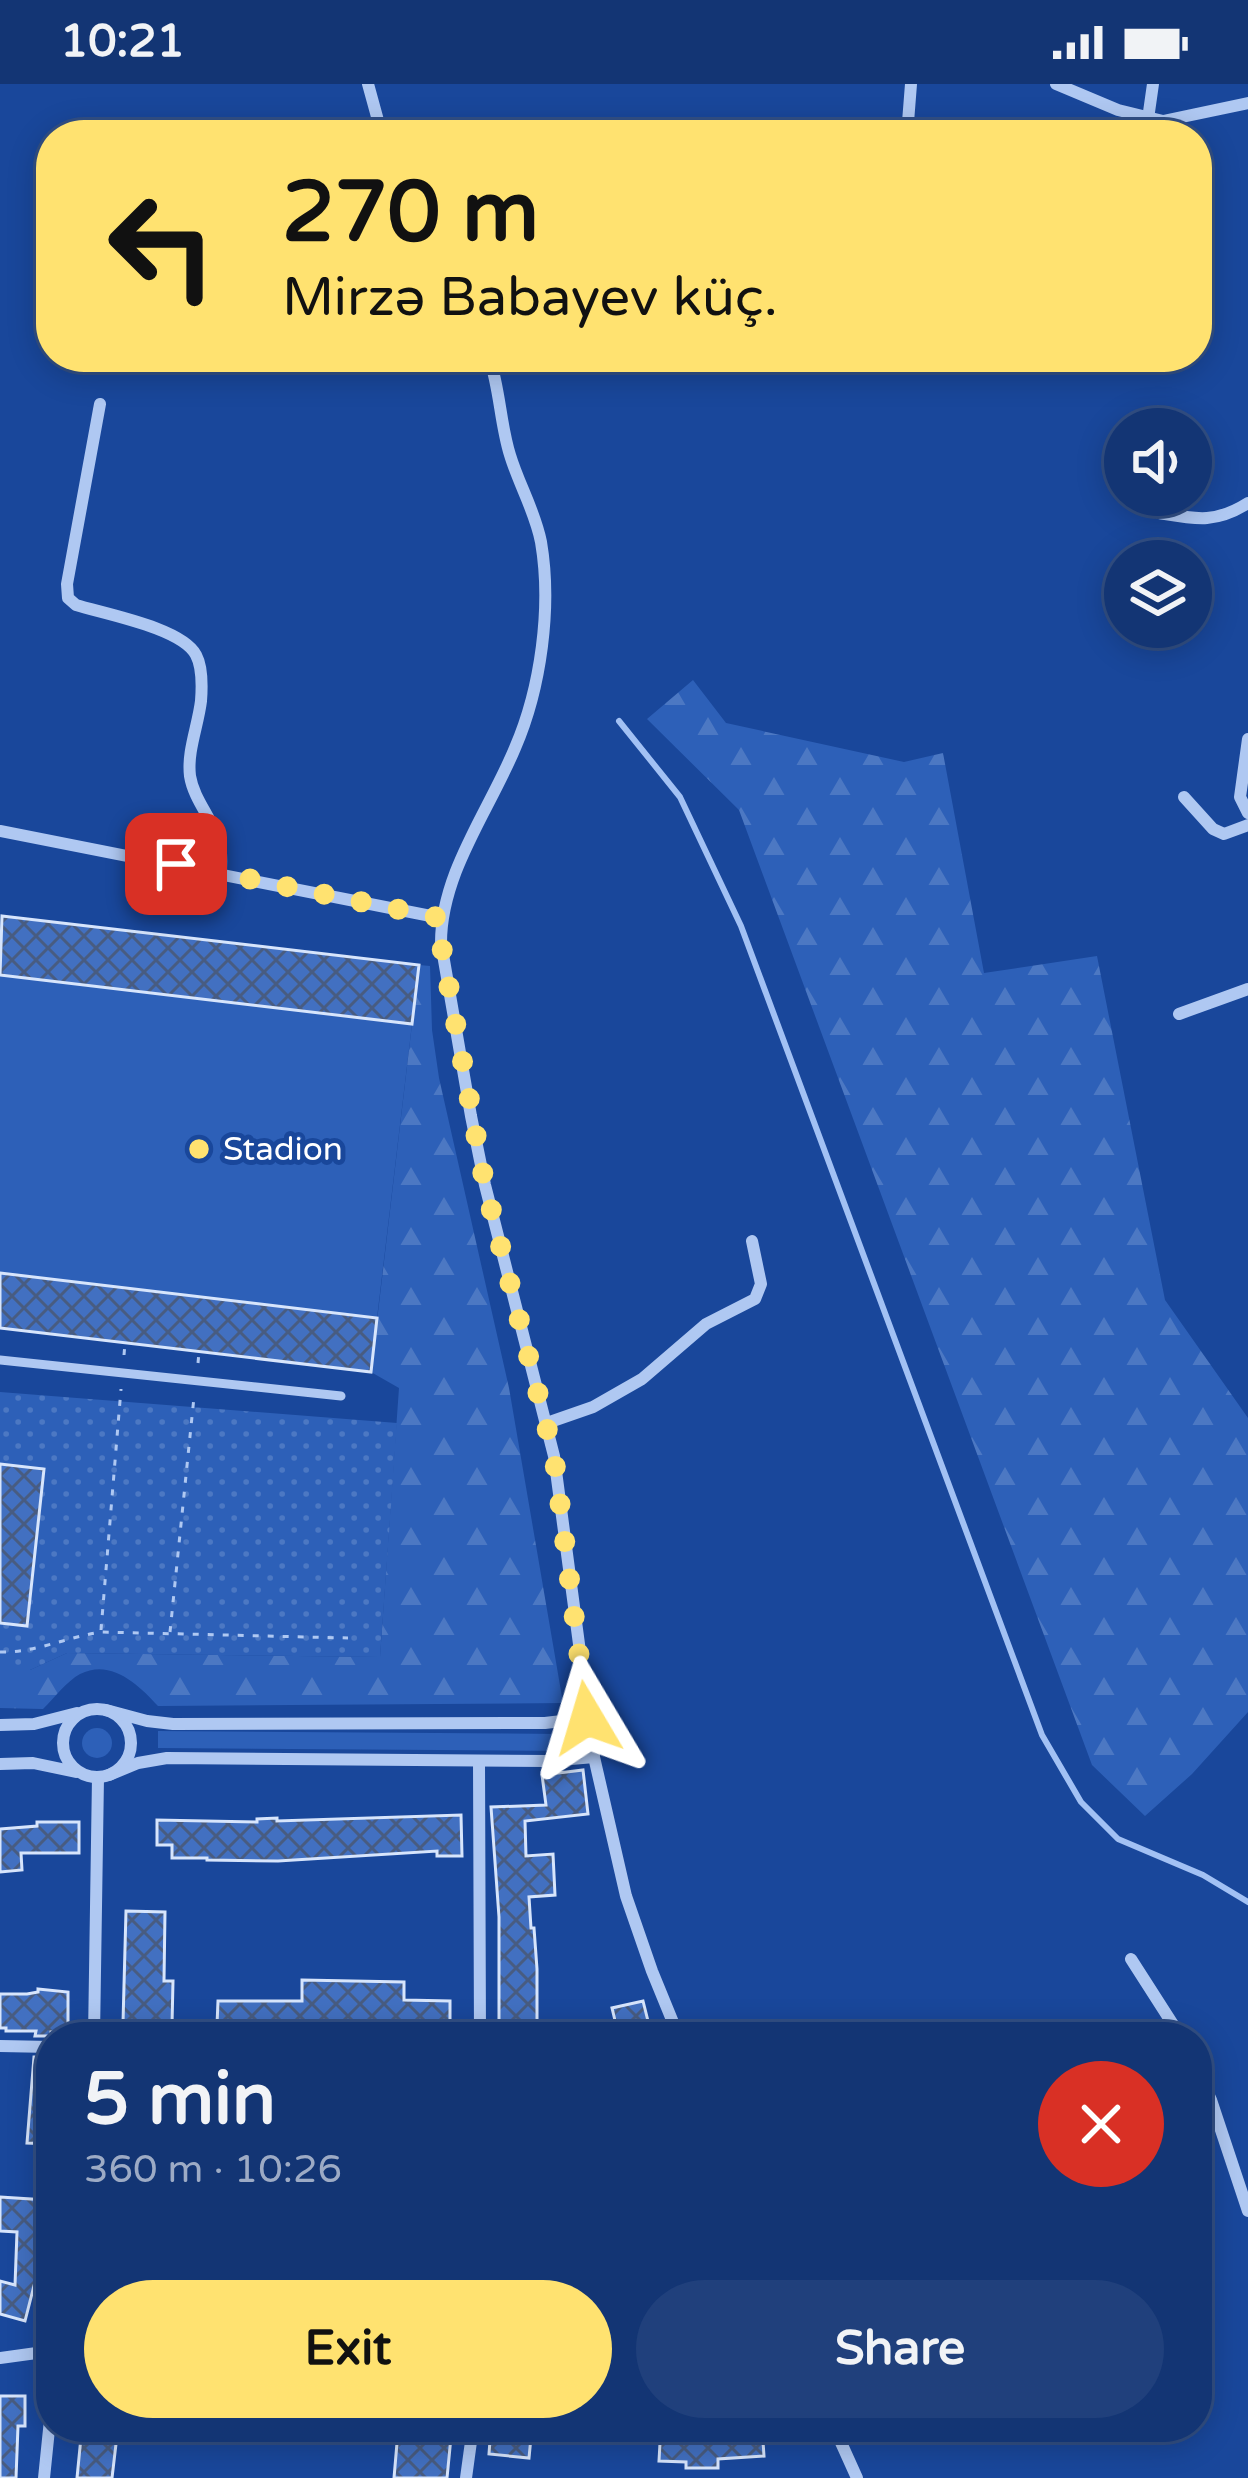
<!DOCTYPE html>
<meta charset="utf-8">
<style>
:root{--surface:#133574;--page:#20407c;--text:#f1f3f6;--muted:#9dabc5;--line:#325086;--accent:#ffe270}
body{margin:0;font-family:"Varela Round",sans-serif;background:var(--page);color:var(--text);height:100vh;display:flex;flex-direction:column;font-size:45px;white-space:nowrap}
*{box-sizing:border-box;margin:0}
p{font-size:39px;color:var(--muted)}
.icon{flex:none;width:66px;height:66px;fill:none;stroke:currentColor;stroke-width:2;stroke-linecap:round;stroke-linejoin:round}
.map{position:relative;flex:1;overflow:hidden}
.panel{position:absolute;left:36px;top:1938px;width:1176px;height:420px;display:flex;flex-direction:column;background:var(--surface);border-radius:48px;box-shadow:0 6px 30px #0003,0 0 0 3px var(--line)}
.panel>*{flex:none}
.top-card{position:absolute;left:36px;top:36px;width:1176px;height:252px;border-radius:48px;box-shadow:0 6px 30px #0003,0 0 0 3px var(--line);background:#ffe270;color:#111;overflow:hidden}
.controls{position:absolute;left:1104px;top:324px;display:grid;gap:24px}
.controls a{display:grid;place-items:center;width:108px;height:108px;border-radius:50%;background:var(--surface);box-shadow:0 6px 30px #0003,0 0 0 3px var(--line);font-size:60px}
.pin{position:absolute;display:grid;place-items:center;width:102px;height:102px;color:#fff;margin:-51px;border-radius:24px;box-shadow:0 6px 18px #0006}
.me{position:absolute;width:132px;margin:-66px;rotate:353deg;stroke-linejoin:round;filter:drop-shadow(0 0 9px #0008)}
.turn{display:flex;align-items:center;gap:42px;height:252px;padding:0 48px;font-size:54px}
.turn .icon{width:156px;height:156px;stroke-width:2.5}
.turn b{display:block;font-size:84px;line-height:102px}
.round{display:grid;place-items:center;flex:none;width:126px;height:126px;border-radius:63px;background:var(--page)}
.head{display:flex;align-items:center;justify-content:space-between;height:204px;padding:0 48px}
h1{font-size:72px;font-weight:700;line-height:90px}
.cta{display:flex;gap:24px;margin-top:auto;padding:24px 48px}
.cta a{flex:1;height:138px;border-radius:72px;background:var(--accent);color:#111;font-size:48px;font-weight:700;line-height:138px;text-align:center}
.cta a+a{background:var(--page);color:var(--text)}
.status{display:flex;justify-content:space-between;align-items:center;height:84px;padding:0 60px;background:var(--surface);direction:ltr}
.status svg{height:33px;fill:currentColor}
.map>svg:first-child{display:block}
.green{fill:#2d60b8}
.forest{fill:url(#forest-firs)}
.park{fill:url(#park-dots)}
.lines{fill:none;stroke-linecap:round;stroke-linejoin:round}
.stream{stroke:#a2c1f4;stroke-width:6}
.building{fill:url(#building-cross-hatch);stroke:#d7e5fc;stroke-width:3}
.path{stroke:#afc8f2;stroke-width:3;stroke-dasharray:6 9;stroke-linecap:butt}
.service{stroke:#afc8f2;stroke-width:9}
.minor{stroke:#afc8f2;stroke-width:12}
.route{stroke:#ffe270;stroke-width:21;stroke-dasharray:0 37.8}
.poi-dot{fill:#ffe270;stroke:#19479b;stroke-width:4.5}
.labels{text-anchor:middle;dominant-baseline:central;stroke-width:10;stroke-linejoin:round;paint-order:stroke}
.poi-label{font-size:33px;fill:#fff;stroke:#19479b;text-anchor:start}
</style>
<div class="status"><b>10:21</b><svg viewBox="0 0 49 12"><path d="M0 12V9h3v3zM5 12V6h3v6zM10 12V3h3v9zM15 12V0h3v12zM26 1h20v11H26zM47 4h2v5h-2z"/></svg></div>
<div class="map">
<svg width="1248" height="2394" viewBox="0 0 1248 2394">
<defs>
<pattern id="forest-firs" width="22" height="20" patternUnits="userSpaceOnUse" patternTransform="scale(3)"><rect width="22" height="20" fill="#2d60b8"/><path d="M5 1l3.5 6h-7zM16 11l3.5 6h-7z" fill="#4c78c3"/></pattern>
<pattern id="park-dots" width="8" height="8" patternUnits="userSpaceOnUse" patternTransform="scale(3)"><rect width="8" height="8" fill="#2d60b8"/><path d="M2 2h.1M6 6h.1" fill="none" stroke="#4c78c3" stroke-width="1.8" stroke-linecap="round"/></pattern>
<pattern id="building-cross-hatch" width="8" height="8" patternUnits="userSpaceOnUse" patternTransform="scale(3)"><rect width="8" height="8" fill="#4270c1"/><path d="M0 0l8 8M0 8l8-8" fill="none" stroke="#485c81"/></pattern>
</defs>
<rect width="100%" height="100%" fill="#19479b"/>
<g class="green">
<polygon points="0,891 412,940 377,1234 0,1189"/>
<circle cx="97" cy="1659" r="15"/>
<polygon points="158,1647 561,1650 561,1667 158,1664"/>
</g>
<g class="forest">
<polygon points="693,596 726,639 904,678 943,669 984,889 1097,872 1165,1216 1248,1334 1248,1628 1192,1690 1145,1732 1092,1681 739,726 647,635"/>
<path d="M419,881L430,882L432,946L439,994L509,1304L563,1619L158,1622C139,1601 111,1574 80,1590C67,1597 54,1614 43,1625L0,1624V1586H30L67,1569L380,1573L399,1304L371,1288Z"/>
</g>
<polygon class="park" points="0,1308 397,1339 380,1573 67,1569 30,1586 0,1586"/>
<g class="lines">
<polyline class="stream" points="619,637 680,713 741,842 1042,1651 1081,1718 1118,1755 1203,1791 1248,1818"/>
</g>
<g class="building">
<polygon points="2,832 419,881 412,940 0,891"/>
<polygon points="0,1189 377,1234 371,1288 0,1244"/>
<polygon points="0,1380 44,1385 27,1542 0,1539"/>
<polygon points="583,1686 588,1730 525,1737 526,1772 553,1770 555,1811 529,1813 531,1844 534,1844 537,1885 537,1941 533,1941 534,1953 499,1953 499,1833 491,1723 546,1721 542,1691"/>
<polygon points="461,1731 462,1772 437,1772 437,1767 278,1777 207,1776 207,1774 172,1774 172,1761 157,1761 157,1736 257,1738 257,1735 277,1734 277,1737"/>
<polygon points="37,1738 79,1738 79,1769 21,1769 22,1786 0,1788 0,1745 37,1742"/>
<polygon points="126,1827 165,1828 164,1897 173,1897 172,1941 123,1939"/>
<polygon points="302,1896 404,1898 404,1916 450,1917 450,1942 360,1945 317,1944 317,1947 302,1947 302,1942 217,1941 218,1917 302,1917"/>
<polygon points="38,1905 68,1908 68,1948 51,1948 51,1952 35,1952 36,1947 6,1947 6,1944 0,1944 0,1910 27,1910 38,1908"/>
<polygon points="643,1917 651,1949 619,1953 612,1924"/>
<polygon points="34,1973 51,1973 51,2060 27,2059"/>
<polygon points="0,2113 46,2116 44,2186 38,2186 25,2237 0,2230 0,2197 15,2201 17,2148 0,2147"/>
<polygon points="0,2312 25,2312 25,2342 18,2342 16,2394 0,2394"/>
<polygon points="82,2343 118,2343 112,2394 77,2394"/>
<polygon points="227,2343 276,2343 276,2359 227,2356"/>
<polygon points="352,2343 452,2343 447,2394 394,2394 397,2359 351,2355"/>
<polygon points="491,2343 532,2343 529,2374 489,2370"/>
<polygon points="591,2343 762,2343 764,2372 718,2375 718,2384 686,2384 686,2378 659,2377 660,2359 591,2357"/>
</g>
<g class="lines">
<g class="path">
<polyline points="124,1271 125,1259"/>
<polyline points="198,1279 199,1268"/>
<polyline points="101,1546 121,1305"/>
<polyline points="170,1548 194,1313"/>
<path d="M0,1568C35,1569 67,1553 101,1548L348,1554"/>
</g>
<polyline class="service" points="0,1276 341,1312"/>
<g class="minor">
<polyline points="368,0 382,51"/>
<polyline points="1056,0 1118,26 1163,37 1248,19"/>
<polyline points="1148,35 1153,0"/>
<polyline points="907,51 911,0"/>
<path d="M489,273C500,305 500,339 510,371C519,401 535,427 541,458C552,523 541,604 515,664C489,727 441,789 441,859L471,1032L485,1101L554,1372L594,1673L626,1812L652,1887L679,1953"/>
<path d="M100,320L67,500L68,514L76,521C105,530 182,544 196,571C203,584 202,604 201,617C198,642 187,667 190,692C194,717 214,736 220,761C222,770 221,780 221,789"/>
<path d="M1159,429C1195,435 1215,440 1248,419"/>
<polyline points="1248,655 1240,713 1248,729"/>
<polyline points="1184,713 1213,745 1224,750 1248,741"/>
<polyline points="0,747 441,834"/>
<polyline points="1179,930 1248,905"/>
<polyline points="547,1339 593,1323 642,1295 706,1240 755,1215 761,1200 752,1157"/>
<circle cx="97" cy="1659" r="34"/>
<polyline points="106,1626 147,1637 173,1640 545,1639 587,1634"/>
<polyline points="0,1641 34,1640 77,1629"/>
<polyline points="479,1677 480,1953"/>
<polyline points="0,1680 33,1679 76,1688"/>
<polyline points="109,1691 138,1679 167,1674 548,1677 594,1673"/>
<polyline points="1131,1875 1181,1953"/>
<polyline points="94,1953 98,1693"/>
<polyline points="0,1962 51,1963"/>
<polyline points="1197,1985 1211,2016 1248,2127"/>
<polyline points="0,2274 51,2267"/>
<polyline points="834,2343 857,2394"/>
<polyline points="44,2394 51,2326"/>
<polyline points="466,2394 473,2343"/>
</g>
</g>
<g class="lines">
<polyline class="route" points="176,780 441,834 441,859 485,1101 554,1372 587,1634"/>
</g>
<circle class="poi-dot" cx="199" cy="1065" r="12"/>
<g class="labels">
<g class="poi-label">
<text x="223" y="1065">Stadion</text>
</g>
</g>
</svg>
<div class="controls">
<a><svg class="icon" aria-label="sound" viewBox="0 0 24 24"><path d="M4 9h4l5-4v14l-5-4H4zM17 9q2 3 0 6"/></svg></a>
<a><svg class="icon" aria-label="layers" viewBox="0 0 24 24"><path d="M12 4l9 5-9 5-9-5zM3 14l9 5 9-5"/></svg></a>
</div>
<div class="pin" style="left:176px;top:780px;background:#d93025"><svg class="icon" aria-label="arrive" viewBox="0 0 24 24"><path d="M6 21V4h12l-3 4 3 4H6"/></svg></div>
<svg class="me" style="left:587px;top:1634px" viewBox="-20 -20 40 40"><path d="M0-17L14 15 0 8-14 15z" fill="#ffe270" stroke="#fff" stroke-width="4"/></svg>
<div class="top-card">
<div class="turn"><svg class="icon" aria-label="left" viewBox="0 0 24 24"><path d="M17 20v-9H6M10 6l-5 5 5 5"/></svg><div><b>270 m</b>Mirzə Babayev küç.</div></div>
</div>
<section class="panel">
<div class="head"><div><h1>5 min</h1><p>360 m · 10:26</p></div><a class="round" style="background:#d93025;color:#fff"><svg class="icon" aria-label="close" viewBox="0 0 24 24"><path d="M6 6l12 12M18 6L6 18"/></svg></a></div>
<div class="cta"><a>Exit</a><a>Share</a></div>
</section>
</div>
